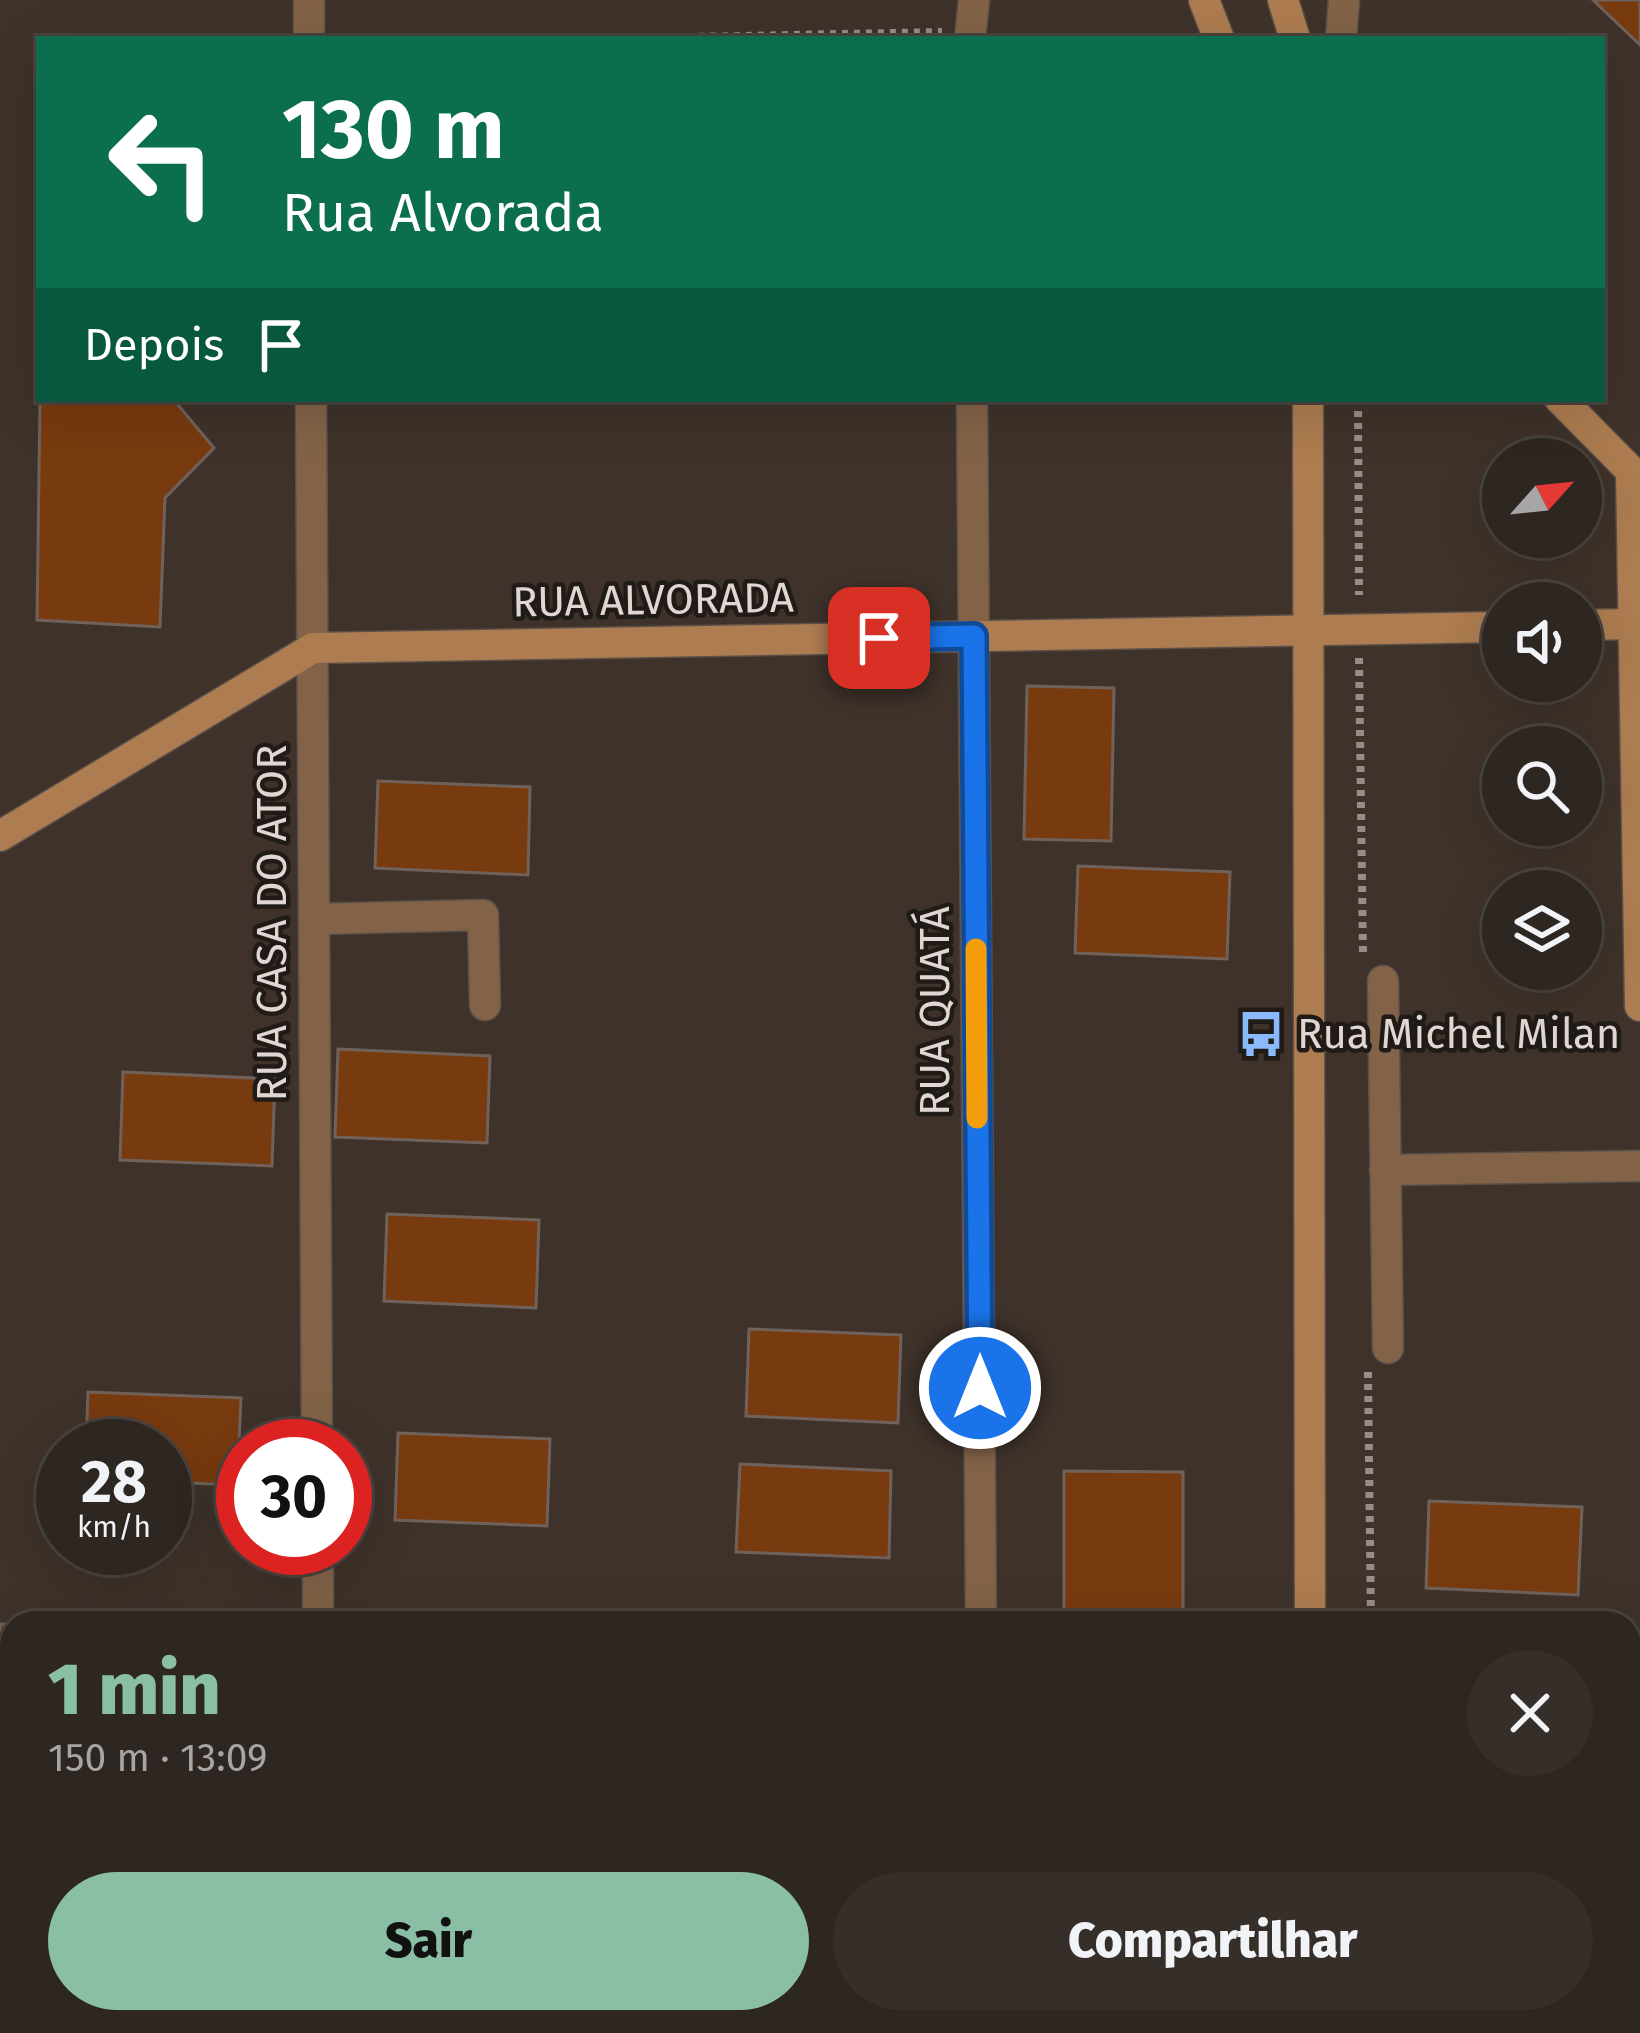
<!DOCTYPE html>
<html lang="pt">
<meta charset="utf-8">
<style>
:root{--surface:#2e2620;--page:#362e29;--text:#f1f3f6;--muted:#a7a5a5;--line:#49433e;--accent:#8abfa5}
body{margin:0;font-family:"Fira Sans",sans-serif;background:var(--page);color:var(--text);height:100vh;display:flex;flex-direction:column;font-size:45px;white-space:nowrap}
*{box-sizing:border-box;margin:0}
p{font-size:39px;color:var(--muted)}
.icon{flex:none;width:66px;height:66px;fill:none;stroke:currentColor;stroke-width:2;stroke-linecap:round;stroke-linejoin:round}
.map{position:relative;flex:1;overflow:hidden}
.side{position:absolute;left:0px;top:1611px;width:1641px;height:423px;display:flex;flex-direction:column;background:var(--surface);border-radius:36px 36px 0 0;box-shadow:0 12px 48px #0002,0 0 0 3px var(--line)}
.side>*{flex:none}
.banner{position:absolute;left:36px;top:36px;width:1569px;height:366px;border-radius:0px;box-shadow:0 12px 48px #0002,0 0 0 3px var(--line);background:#0b6e4f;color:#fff;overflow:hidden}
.needle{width:78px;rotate:63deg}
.tools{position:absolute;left:1482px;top:438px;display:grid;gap:24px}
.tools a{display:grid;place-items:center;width:120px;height:120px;border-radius:50%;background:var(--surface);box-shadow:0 12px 48px #0002,0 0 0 3px var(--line);font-size:60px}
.speed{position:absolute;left:36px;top:1419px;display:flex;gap:24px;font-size:60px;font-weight:700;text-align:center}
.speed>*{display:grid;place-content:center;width:156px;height:156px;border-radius:50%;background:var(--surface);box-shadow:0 12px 48px #0002,0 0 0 3px var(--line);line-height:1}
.speed small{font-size:30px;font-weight:400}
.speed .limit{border:18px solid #d22;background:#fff;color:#111}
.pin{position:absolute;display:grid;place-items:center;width:102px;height:102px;color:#fff;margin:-51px;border-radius:24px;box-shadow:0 6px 18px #0006}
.me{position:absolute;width:132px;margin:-66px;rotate:0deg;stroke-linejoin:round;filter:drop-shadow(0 0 9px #0008)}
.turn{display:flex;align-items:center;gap:42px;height:252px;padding:0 48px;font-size:54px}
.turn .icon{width:156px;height:156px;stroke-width:2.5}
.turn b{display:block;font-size:84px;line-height:102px}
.then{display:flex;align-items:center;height:114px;padding:0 48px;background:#0003;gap:24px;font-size:45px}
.round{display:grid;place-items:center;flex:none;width:126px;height:126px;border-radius:63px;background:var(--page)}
.overview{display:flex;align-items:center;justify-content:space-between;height:204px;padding:0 48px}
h1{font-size:72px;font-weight:800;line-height:90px;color:var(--accent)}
.cta{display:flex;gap:24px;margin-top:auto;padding:24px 48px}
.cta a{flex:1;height:138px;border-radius:72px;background:var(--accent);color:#111;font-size:48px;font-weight:800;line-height:138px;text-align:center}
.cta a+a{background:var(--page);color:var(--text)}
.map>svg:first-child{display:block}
.building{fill:#783a0f;stroke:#70625a;stroke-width:3}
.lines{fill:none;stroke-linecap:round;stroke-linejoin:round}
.street-casing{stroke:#5b5048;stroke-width:33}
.secondary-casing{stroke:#5b5048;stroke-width:33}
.path{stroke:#978c86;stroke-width:8;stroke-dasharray:6 6;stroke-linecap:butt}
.street{stroke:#826348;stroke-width:30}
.secondary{stroke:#ad7c50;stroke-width:30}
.route-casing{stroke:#114b97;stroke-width:30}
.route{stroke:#1a73e8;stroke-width:21}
.slow{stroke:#f59e0b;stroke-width:21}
.labels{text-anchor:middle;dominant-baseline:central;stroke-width:9;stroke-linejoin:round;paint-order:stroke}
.street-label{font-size:42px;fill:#e0d7d3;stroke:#211b18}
.poi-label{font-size:42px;fill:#e0d7d3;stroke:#211b18;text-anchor:start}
</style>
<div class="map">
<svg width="1640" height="2033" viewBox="0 0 1640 2033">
<rect width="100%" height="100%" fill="#3e322a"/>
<g class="building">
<polygon points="1593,0 1640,0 1640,45"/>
<polygon points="40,399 173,399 214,448 165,498 160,627 37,620"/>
<polygon points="1027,686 1114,688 1111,841 1024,839"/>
<polygon points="378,781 530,787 528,875 375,868"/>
<polygon points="1078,866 1230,872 1227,959 1075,953"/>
<polygon points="338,1049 490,1056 487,1143 335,1137"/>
<polygon points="123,1072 275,1079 272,1166 120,1160"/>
<polygon points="387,1214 539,1220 536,1308 384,1301"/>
<polygon points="749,1329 901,1335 898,1423 746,1416"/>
<polygon points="88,1392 241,1398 237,1485 165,1482 165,1446 86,1446"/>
<polygon points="398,1433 550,1439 547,1526 395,1520"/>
<polygon points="740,1464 891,1471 889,1558 736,1552"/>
<polygon points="1064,1471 1183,1472 1183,1623 1064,1623"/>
<polygon points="1429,1501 1582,1507 1578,1595 1426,1588"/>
<polygon points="0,1624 12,1624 12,1712 0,1711"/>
</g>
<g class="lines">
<defs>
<g id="street">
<polyline points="309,0 309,39"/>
<polyline points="970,39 974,0"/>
<polyline points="1341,39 1344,0"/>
<polyline points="311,399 317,1446"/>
<polyline points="972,399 981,1623"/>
<polyline points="314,919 483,915 485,1005"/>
<polyline points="1383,981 1388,1348"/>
<polyline points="1385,1170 1640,1166"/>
<polyline points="318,1548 318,1623"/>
<polyline points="320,2022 320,2033"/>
<polyline points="787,2022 788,2033"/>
<polyline points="985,2022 985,2033"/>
</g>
<g id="secondary">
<polyline points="1204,0 1219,39"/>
<polyline points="1283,0 1295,39"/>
<polyline points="1308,399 1310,1623"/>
<polyline points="1560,399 1631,471 1640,1006"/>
<polyline points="1581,625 1633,624"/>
<polyline points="0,836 313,648 1503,627"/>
<polyline points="1311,2022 1311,2033"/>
</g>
</defs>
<use href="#street" class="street-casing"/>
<use href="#secondary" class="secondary-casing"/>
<g class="path">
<polyline points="590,39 942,32"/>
<polyline points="1358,399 1359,595"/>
<polyline points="1359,658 1363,955"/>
<polyline points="1368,1372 1371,1623"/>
<polyline points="1376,2022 1376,2033"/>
</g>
<use href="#street" class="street"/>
<use href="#secondary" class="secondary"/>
</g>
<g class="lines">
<defs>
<polyline id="route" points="879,638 974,636 980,1388"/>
</defs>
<use href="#route" class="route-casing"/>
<use href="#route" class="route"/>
<polyline class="slow" points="976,949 977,1118"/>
</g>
<defs>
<symbol id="bus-bare" viewBox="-9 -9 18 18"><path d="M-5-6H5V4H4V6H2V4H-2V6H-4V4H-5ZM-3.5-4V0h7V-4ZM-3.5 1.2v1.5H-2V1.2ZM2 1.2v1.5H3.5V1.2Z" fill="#8abafc" stroke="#211b18" stroke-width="2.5" paint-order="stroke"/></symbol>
</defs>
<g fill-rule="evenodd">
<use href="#bus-bare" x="1228" y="1001" width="66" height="66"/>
</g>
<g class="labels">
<g class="street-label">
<text transform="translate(653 600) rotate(-1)">RUA ALVORADA</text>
<text transform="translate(272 923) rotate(-90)">RUA CASA DO ATOR</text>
<text transform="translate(935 1011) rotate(-90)">RUA QUATÁ</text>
</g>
<g class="poi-label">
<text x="1297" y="1034">Rua Michel Milan</text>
</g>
</g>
</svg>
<div class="tools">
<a><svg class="needle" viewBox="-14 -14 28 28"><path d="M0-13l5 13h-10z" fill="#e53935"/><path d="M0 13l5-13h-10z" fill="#a7a5a5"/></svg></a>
<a><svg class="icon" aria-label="sound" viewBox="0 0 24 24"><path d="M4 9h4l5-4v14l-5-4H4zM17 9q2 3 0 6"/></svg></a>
<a><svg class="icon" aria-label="search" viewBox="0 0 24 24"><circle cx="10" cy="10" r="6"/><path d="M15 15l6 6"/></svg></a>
<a><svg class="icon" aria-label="layers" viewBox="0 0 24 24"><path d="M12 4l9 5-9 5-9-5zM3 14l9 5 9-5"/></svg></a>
</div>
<div class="speed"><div>28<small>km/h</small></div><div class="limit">30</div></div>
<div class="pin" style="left:879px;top:638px;background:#d93025"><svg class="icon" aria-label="arrive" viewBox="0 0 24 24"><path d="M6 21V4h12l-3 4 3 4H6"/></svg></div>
<svg class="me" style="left:980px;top:1388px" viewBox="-20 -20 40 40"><circle r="17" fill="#1a73e8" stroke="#fff" stroke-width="3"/><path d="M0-11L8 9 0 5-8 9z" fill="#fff"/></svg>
<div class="banner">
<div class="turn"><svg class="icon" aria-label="left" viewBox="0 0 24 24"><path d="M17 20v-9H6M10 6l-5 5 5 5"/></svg><div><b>130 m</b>Rua Alvorada</div></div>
<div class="then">Depois<svg class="icon" aria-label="arrive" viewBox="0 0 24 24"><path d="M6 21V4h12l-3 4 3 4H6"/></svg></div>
</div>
<section class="side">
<div class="overview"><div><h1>1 min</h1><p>150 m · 13:09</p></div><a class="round"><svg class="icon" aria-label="close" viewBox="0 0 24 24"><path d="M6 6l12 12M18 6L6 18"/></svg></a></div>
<div class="cta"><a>Sair</a><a>Compartilhar</a></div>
</section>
</div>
